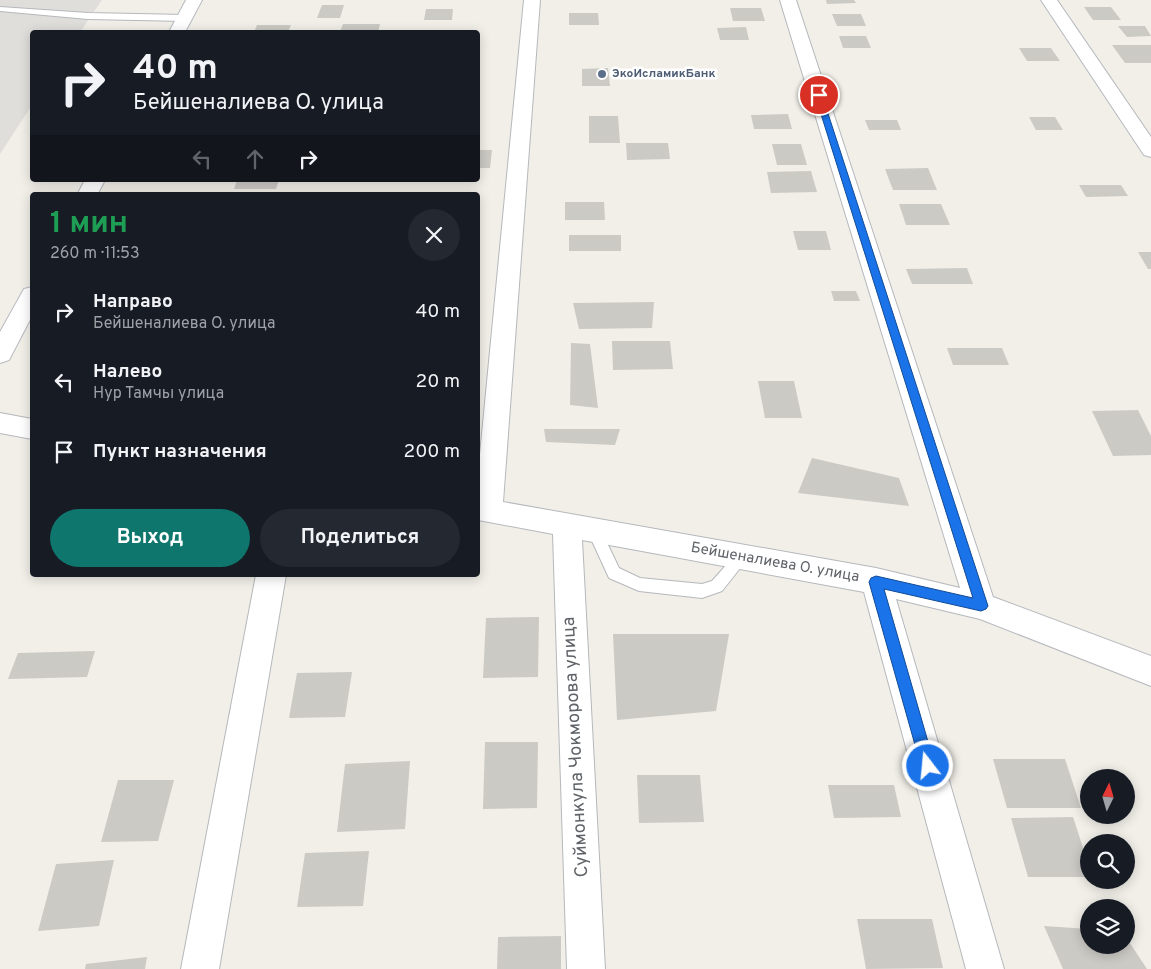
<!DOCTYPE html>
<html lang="ru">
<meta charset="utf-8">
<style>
:root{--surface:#171b24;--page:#242831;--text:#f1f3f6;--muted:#9ea1a6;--accent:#0f766e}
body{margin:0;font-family:Overpass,sans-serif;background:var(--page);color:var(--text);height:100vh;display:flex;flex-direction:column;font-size:19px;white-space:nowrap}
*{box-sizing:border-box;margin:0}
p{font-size:16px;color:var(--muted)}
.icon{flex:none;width:28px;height:28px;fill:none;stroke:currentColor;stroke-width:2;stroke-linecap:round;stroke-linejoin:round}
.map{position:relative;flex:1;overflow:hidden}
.side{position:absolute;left:30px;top:192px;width:450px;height:385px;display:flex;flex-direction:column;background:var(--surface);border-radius:5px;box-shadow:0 2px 12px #0003}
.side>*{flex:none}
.guide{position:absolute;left:30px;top:30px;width:450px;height:152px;border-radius:5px;box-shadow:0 2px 12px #0003;background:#171b24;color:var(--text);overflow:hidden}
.needle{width:32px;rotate:5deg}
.buttons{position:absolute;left:1080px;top:769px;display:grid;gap:10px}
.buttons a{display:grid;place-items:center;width:55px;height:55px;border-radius:50%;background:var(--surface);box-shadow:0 2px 12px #0003;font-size:25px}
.pin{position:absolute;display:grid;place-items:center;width:42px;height:42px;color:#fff;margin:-21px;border:2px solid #fff;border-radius:50%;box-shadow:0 1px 5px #0007}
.me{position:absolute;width:55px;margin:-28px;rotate:344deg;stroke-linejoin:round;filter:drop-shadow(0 0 4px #0008)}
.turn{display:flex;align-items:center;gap:18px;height:105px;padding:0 20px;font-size:22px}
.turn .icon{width:65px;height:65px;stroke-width:2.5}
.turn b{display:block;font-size:35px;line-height:42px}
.lanes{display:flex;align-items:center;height:48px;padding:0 20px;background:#0003;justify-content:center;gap:25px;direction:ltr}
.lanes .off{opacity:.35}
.round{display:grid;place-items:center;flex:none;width:52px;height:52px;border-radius:26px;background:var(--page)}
.headline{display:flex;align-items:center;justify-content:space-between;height:85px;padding:0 20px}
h1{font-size:30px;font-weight:700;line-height:38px;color:#1e9e55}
.cta{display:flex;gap:10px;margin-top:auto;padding:10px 20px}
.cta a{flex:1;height:58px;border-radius:30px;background:var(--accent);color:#fff;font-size:20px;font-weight:700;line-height:58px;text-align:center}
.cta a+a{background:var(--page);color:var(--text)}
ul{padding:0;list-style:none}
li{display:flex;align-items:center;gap:15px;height:70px;padding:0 20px}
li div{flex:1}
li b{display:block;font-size:19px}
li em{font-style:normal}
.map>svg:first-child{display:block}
.industrial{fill:#e0deda}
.building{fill:#cccac5}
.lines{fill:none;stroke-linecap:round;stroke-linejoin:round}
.service-casing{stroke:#b5b8bc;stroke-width:2}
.minor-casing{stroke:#b5b8bc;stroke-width:2}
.secondary-casing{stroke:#b6babf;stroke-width:2}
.service{fill:#fff;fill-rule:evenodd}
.minor{fill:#fff;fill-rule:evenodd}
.secondary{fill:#fff;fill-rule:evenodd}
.route{fill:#1a73e8;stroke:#114b97}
.service-dot{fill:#5c6f8a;stroke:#fff;stroke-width:2}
.labels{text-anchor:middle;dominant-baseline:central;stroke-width:5;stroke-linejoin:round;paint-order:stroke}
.far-service-label{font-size:12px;font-weight:bold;fill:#4e5e75;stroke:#fff;text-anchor:start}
.street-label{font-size:15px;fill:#5f6368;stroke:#fff}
.near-street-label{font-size:18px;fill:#5f6368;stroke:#fff}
</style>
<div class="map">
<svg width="1151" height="969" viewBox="0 0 1151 969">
<rect width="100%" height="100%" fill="#f1efe8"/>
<polygon class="industrial" points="0,0 102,0 80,32 32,32 32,105 0,154"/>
<g class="building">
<polygon points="826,0 854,0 856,3 827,4"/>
<polygon points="322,5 344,5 340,18 317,18"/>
<polygon points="1084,7 1111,7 1121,20 1093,20"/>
<polygon points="730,8 761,8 765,21 733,21"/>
<polygon points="426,9 453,9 452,20 424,20"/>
<polygon points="569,13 598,13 599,25 569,25"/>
<polygon points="832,14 861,14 866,26 837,26"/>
<polygon points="343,24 380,24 378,32 340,32"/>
<polygon points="257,25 291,25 288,32 254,32"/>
<polygon points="1118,26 1145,26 1151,36 1127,37"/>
<polygon points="746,27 749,40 720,40 717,28"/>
<polygon points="839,36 866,36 871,48 843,48"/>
<polygon points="1112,45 1151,45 1151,63 1125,63"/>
<polygon points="1019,48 1051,48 1060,61 1027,61"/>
<polygon points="608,68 610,86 582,86 582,69"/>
<polygon points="788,114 792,129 754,129 751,115"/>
<polygon points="589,116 618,116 620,143 589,143"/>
<polygon points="1029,117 1055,117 1063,130 1036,130"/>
<polygon points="865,120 897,120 901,130 869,130"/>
<polygon points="626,143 668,143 670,159 627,160"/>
<polygon points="772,144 801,144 807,165 777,165"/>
<polygon points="478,150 492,150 490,168 478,168"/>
<polygon points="928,168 937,190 893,190 885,169"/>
<polygon points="811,171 817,192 771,193 767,172"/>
<polygon points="237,180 279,180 276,189 234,189"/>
<polygon points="1079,185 1121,185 1128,196 1086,197"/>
<polygon points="565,202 604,202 605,220 565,220"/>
<polygon points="899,204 941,204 950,225 906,225"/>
<polygon points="793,231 826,231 831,250 798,250"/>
<rect x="569" y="235" width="52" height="16"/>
<polygon points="1138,252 1151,252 1151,269 1148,269"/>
<polygon points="967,268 973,284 912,284 906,269"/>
<polygon points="831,291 856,291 860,301 834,301"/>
<polygon points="654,302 652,328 579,329 573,303"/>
<polygon points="612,341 670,341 673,369 613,370"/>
<polygon points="571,343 590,344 598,408 570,405"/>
<polygon points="947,348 1002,348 1009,365 953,365"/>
<polygon points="758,381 794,381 802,418 765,418"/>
<polygon points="1138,410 1151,436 1151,455 1113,456 1092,411"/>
<polygon points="544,429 620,429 615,445 546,442"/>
<polygon points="812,458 899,478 909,506 798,493"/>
<polygon points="539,617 538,677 483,678 486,618"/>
<polygon points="613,634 729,634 716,711 617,720"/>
<polygon points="95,651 87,677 8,679 18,653"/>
<polygon points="352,672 345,717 289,718 297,673"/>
<polygon points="485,742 538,742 537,808 483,809"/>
<polygon points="993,759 1065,759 1081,808 1007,808"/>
<polygon points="410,761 405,829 337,832 345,764"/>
<polygon points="637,775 700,775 704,822 639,823"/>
<polygon points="118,780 174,780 158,841 101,842"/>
<polygon points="828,785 894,785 901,817 834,818"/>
<polygon points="1073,817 1089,866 1089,877 1028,877 1011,818"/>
<polygon points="369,851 363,906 297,907 305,853"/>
<polygon points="114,860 99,926 38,931 56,864"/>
<polygon points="857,919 932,919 943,968 866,969"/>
<polygon points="1044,926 1089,929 1089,945 1126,945 1126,937 1147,969 1063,969"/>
<polygon points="561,936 561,969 497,969 498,937"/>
<polygon points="147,957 145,969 85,969 86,964"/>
</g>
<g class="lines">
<defs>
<g id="service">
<polygon points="0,7 88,13 185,15 189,18 185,21 88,19 0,11"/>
<polygon points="594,524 599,526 619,568 640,578 702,584 712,581 737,553 742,551 747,553 749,557 722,591 702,598 639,591 609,578 587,530 589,526"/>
</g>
<g id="minor">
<polygon points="524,0 540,0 503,502 876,568 960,588 780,0 796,0 993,597 1151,656 1151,686 980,619 896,599 1004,969 966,969 864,592 582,540 605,969 567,969 553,534 478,520 478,475"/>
<polygon points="1041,0 1057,0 1151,137 1151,157 1144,155"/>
<polygon points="0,413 32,419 32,439 0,433"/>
<polygon points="256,575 286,575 219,969 181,969"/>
</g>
<g id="secondary">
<polygon points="186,0 202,0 185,32 169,32"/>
<polygon points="85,180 105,180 97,195 77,195"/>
<polygon points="32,287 32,316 9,360 0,363 0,332 24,289"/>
</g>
</defs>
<use href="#service" class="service-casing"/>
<use href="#minor" class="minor-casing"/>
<use href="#secondary" class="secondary-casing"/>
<use href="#service" class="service"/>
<use href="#minor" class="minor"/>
<use href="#secondary" class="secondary"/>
</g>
<polygon class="route" points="816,93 822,95 988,606 986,609 981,611 884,589 935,766 933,771 928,773 923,771 921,766 869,582 871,578 876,576 973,598 815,95"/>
<circle class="service-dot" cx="602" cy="74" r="5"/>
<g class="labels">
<g class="far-service-label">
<text x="612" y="74">ЭкоИсламикБанк</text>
</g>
<g class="street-label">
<text transform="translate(775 563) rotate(10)">Бейшеналиева О. улица</text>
</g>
<g class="near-street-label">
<text transform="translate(576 747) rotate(-93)">Суймонкула Чокморова улица</text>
</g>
</g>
</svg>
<div class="buttons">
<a><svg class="needle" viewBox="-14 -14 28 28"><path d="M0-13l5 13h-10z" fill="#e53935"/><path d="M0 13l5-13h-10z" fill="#9ea1a6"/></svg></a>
<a><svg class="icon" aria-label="search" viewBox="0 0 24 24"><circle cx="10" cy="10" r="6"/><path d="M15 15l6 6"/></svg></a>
<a><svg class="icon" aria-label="layers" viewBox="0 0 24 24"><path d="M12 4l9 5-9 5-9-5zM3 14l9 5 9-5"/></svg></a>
</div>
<div class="pin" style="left:819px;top:95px;background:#d93025"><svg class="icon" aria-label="arrive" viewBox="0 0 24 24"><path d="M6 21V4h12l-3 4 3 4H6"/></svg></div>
<svg class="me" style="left:928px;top:766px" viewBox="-20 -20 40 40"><circle r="17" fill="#1a73e8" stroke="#fff" stroke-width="3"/><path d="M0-11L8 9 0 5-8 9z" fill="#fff"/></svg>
<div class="guide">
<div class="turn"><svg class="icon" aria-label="right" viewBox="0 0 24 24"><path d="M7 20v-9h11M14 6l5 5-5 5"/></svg><div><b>40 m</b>Бейшеналиева О. улица</div></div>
<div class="lanes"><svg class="icon off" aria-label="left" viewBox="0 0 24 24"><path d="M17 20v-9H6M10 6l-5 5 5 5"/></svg><svg class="icon off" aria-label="ahead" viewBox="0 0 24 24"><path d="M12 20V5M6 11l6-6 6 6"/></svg><svg class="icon" aria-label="right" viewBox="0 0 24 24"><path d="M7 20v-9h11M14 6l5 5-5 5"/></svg></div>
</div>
<section class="side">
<div class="headline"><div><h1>1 мин</h1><p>260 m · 11:53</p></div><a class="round"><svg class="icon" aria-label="close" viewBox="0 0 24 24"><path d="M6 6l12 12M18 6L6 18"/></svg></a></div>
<ul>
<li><svg class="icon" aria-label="right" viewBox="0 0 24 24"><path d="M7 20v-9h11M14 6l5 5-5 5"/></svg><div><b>Направо</b><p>Бейшеналиева О. улица</p></div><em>40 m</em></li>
<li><svg class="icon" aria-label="left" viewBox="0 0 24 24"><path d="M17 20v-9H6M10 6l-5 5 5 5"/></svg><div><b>Налево</b><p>Нур Тамчы улица</p></div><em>20 m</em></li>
<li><svg class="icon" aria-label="arrive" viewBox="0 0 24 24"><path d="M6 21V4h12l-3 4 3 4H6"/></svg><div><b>Пункт назначения</b></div><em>200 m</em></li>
</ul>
<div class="cta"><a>Выход</a><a>Поделиться</a></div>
</section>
</div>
